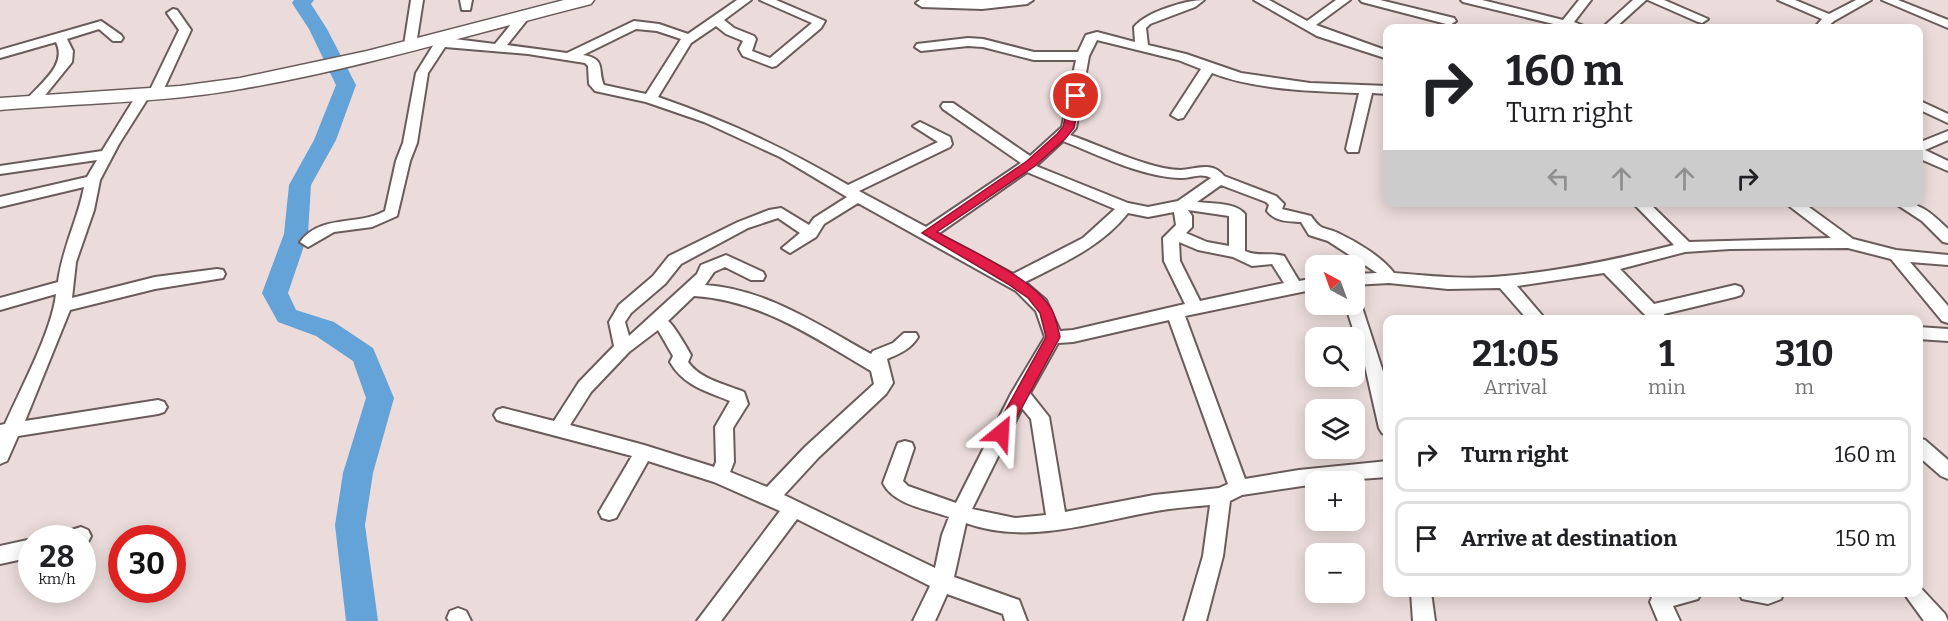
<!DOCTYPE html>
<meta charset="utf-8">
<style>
:root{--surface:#fff;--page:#f6f6f6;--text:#202124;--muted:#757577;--line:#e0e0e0}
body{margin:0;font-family:Bitter,serif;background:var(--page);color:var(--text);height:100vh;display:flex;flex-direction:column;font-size:22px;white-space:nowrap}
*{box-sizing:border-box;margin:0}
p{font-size:20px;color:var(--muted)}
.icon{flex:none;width:33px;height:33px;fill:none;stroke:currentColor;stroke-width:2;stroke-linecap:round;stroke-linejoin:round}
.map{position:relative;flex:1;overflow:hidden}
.drawer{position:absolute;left:1383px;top:315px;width:540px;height:282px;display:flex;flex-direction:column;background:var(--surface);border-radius:12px;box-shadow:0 3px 15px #0003}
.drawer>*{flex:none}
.hud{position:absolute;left:1383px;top:24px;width:540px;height:183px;border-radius:12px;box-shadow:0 3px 15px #0003;background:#fff;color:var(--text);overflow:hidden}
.needle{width:39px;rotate:319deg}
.buttons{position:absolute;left:1305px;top:255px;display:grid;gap:12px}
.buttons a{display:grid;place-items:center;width:60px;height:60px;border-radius:12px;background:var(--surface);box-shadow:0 3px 15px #0003;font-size:30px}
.speed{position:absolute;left:18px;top:525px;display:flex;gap:12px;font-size:30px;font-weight:700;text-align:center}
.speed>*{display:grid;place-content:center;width:78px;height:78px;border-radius:50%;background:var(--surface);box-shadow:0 3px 15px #0003;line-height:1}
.speed small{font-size:15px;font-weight:400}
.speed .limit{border:9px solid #d22;background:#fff;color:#111}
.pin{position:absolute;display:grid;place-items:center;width:51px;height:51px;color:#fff;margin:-26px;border:3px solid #fff;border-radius:50%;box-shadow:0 2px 6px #0007}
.me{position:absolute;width:66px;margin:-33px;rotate:27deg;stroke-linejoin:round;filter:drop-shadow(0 0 4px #0008)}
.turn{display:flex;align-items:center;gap:21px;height:126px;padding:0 24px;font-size:27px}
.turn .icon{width:78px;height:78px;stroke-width:2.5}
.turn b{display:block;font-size:42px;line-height:51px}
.lanes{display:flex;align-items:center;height:57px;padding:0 24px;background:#0003;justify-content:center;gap:30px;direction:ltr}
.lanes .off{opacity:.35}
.eta{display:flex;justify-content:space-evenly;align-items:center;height:102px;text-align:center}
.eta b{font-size:36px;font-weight:700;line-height:42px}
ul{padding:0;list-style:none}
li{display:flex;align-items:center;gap:18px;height:75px;margin:0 12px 9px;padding:0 12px;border:3px solid var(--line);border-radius:12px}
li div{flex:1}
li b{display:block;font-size:22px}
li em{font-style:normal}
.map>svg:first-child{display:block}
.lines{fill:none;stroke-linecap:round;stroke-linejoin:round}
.stream{stroke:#537ea2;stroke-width:4}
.river{fill:#63a3d7;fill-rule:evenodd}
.street-casing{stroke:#695c5b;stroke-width:4}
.secondary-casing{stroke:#695c5b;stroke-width:3}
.street{fill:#fff;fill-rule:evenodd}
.secondary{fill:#fff;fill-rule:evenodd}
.route{fill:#e11d48;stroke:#92132f;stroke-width:1.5}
</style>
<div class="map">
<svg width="1948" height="621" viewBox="0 0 1948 621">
<rect width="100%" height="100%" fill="#ebdcdb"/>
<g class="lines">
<polyline class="stream" points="297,0 301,3"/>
<polygon class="river" points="294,0 314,0 311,4 327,29 356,85 336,140 311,185 308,234 288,293 296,310 334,322 373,348 394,398 373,473 365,525 378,621 346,621 335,525 343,473 366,398 353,361 316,336 278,322 262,293 284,234 289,185 314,140 336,85 309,29 292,3"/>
<defs>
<g id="street">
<polygon points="411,0 423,0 416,45 410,49 404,45"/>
<polygon points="460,0 472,0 470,10 462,10"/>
<path d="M737,0H751L724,20L734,28L754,36L756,39L752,51L770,58L812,23L760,0H776L825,21L821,28L776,66L772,67L743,56L739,49L743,41L726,34L716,26L691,43L658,97C725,120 787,149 848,185L938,142L913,126L920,122L950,137L952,144L950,147L859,191L926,227L1021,163L943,109L941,106L943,103H953L1030,156L1062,127L1076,60H1034L983,47L968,46L921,51L915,47L917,44L968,38L983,39L1034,52H1078L1086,35L1097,32L1135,42L1134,27C1146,12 1186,0 1204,0L1195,7L1150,24L1146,28L1148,45L1186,54L1241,73L1310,83L1388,86V94L1372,93L1358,152H1348L1346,149L1359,93C1313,91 1255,90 1212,73L1183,118L1178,119L1171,115L1201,69L1178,60L1097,40L1089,56L1076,128L1070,135C1099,145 1151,170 1181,170C1197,169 1212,161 1224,176L1276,196L1284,204L1282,209L1311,216C1322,232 1323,226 1338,233C1357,242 1382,257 1394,273C1431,276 1468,280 1505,276C1562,271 1618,259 1674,245L1632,202H1648L1689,242L1831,238L1784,202H1802L1853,239L1896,250L1948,255V265L1910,262L1948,306V323L1942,321L1891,259L1848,248L1730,249L1685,252L1620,269L1654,304L1735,285L1741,287L1743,291L1741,295L1735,297L1664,314L1665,320H1650L1604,273L1517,286L1546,320H1528L1500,288L1448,289L1389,283L1354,285V274L1377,273L1328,241L1309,235L1301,222C1287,221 1276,222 1267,211L1269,205L1266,202L1221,185L1197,202C1211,204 1235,202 1245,214V251C1257,257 1270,252 1284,256L1299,281L1316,278V289L1185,316L1245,479L1299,470L1388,461V477L1316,482V484L1242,495L1230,501L1223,556L1206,621H1184L1203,556L1210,505C1190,507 1170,508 1151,512C1089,523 1028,545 966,523L954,577L1019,600L1027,621H1005L1003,614L947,594L935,621H913L930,586L797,519L721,621H697L780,511L714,482L648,461L616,518L609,520L602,518L599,512L632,456L503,422L497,420L494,415L497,410L503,408L554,421L579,382L614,346L609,322L619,305L653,276L669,256L738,222L769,210L781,208L809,225L814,218L847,197L780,157L704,122L646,102L595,91L589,84L588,66L585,63L528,54L445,47L428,73L417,143L410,161L397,216L372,227L334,232L308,247L300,242C320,214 359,226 385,211L396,161L403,143L416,73L434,44L428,39L430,36L495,44L521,12L525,11L531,15L507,45L567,53L634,21L659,24L688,34ZM636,29L657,31L681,39L646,94L604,85C597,70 607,59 583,55ZM1063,141C1099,155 1139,176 1179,178C1191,179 1199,172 1211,178L1178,201L1148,207L1128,203L1036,166ZM1027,172L1115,209L1083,238L1013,274L938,234ZM858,203L1016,291L1036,311L1045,337L1011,394L956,503L908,486L903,481L914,448L912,443L905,441L898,443L896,448L883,483C894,505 927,509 949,517L942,535L935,568L784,495L819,457L886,394L893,383L887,359C899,354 911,349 918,337L916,333H904L893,343L873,351L871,354C819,325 766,289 705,285L714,272L725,267L751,280H763L765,276L763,272L726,255L701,265L697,274L629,336L625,322L631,313L665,284L681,264L748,228L778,218L800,233L782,248L790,253L816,237L824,224ZM1188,210L1229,216V246L1207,242L1186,233L1192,227V216ZM1174,212L1176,225L1163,238L1164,261L1185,304L1073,330L1060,331L1046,300L1025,282C1063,263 1101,247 1128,213L1148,217ZM1179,242L1198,250L1233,257L1252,266L1272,264L1284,283L1200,301L1180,261ZM694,296C761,300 815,338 871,371L874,384L805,447L767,487L730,472L734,462L733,428L748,404L744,392C725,384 701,380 688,362L691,355C687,348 673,324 668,321ZM1169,320L1228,484L1219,488L1154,495L1065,512L1049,417L1030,393L1058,343L1073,342ZM658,330L673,356L670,362C684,386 706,391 730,401L715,427L716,462L714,467L644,445L570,425L591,392L629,352ZM1022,408L1031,419L1046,515L1015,518L972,509Z"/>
<polygon points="920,0 1033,0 1027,4 982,9 922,7 916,3"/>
<polygon points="1254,0 1269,0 1307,21 1336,0 1350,0 1316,25 1388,51 1388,59 1317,36"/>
<polygon points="1360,0 1380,0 1454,18 1456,21 1450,25 1362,2"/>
<polygon points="1461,0 1482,0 1563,20 1579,0 1591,0 1574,22 1589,28 1570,28 1463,2"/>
<polygon points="1633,0 1646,0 1615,28 1602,28"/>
<polygon points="1648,0 1664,0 1708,19 1702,23 1698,22"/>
<polygon points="1778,0 1795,0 1829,14 1856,0 1871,0 1834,21 1826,28 1814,28 1822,19"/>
<polygon points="1882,0 1898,0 1948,20 1948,28"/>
<path d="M173,9L177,10L191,30L162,93L155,97L150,95L119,144L100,180L94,210L76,262L72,298L155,277L217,269L223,270L225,274L223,278L217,279L155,289L70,310L25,421L158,400L164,402L167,407L164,412L158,414L18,436L7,461L0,464V425L5,424C21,388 52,331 56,294L0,310V298L58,282C62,249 78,219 84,187L0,207V197L87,177L97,160L0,174V166L102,151L139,91L149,92L179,30L167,13Z"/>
<path d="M101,21L121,35L123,38L121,41H113L99,29L67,39L73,51L72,62L38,104H28L26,101L28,98C43,81 67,64 56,42L0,58V50Z"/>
<polygon points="1918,100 1948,114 1948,123 1918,109"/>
<polygon points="1948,131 1948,140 1925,150 1948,161 1948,171 1918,158 1918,143"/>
<path d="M1893,202C1920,202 1929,211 1948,229V243L1943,242L1922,221Z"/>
<polygon points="1354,299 1361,304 1388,387 1388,435 1382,433 1379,428 1365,366 1345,304 1354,304"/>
<polygon points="1918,327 1948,329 1948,341 1918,339"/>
<polygon points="1918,438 1925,440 1948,460 1948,479 1941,476 1918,456"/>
<polygon points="81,527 88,530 91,536 88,542 82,544 82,538 62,538 65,532"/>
<polygon points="32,539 32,557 0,564 0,546"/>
<polygon points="1918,585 1945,614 1948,621 1924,621 1903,592 1918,592"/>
<polygon points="1411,592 1431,592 1435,621 1413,621"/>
<polygon points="1658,592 1701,592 1698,599 1673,606 1680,621 1658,621 1650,602 1653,595"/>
<polygon points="1739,592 1784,592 1781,599 1768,604 1742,599"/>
<polygon points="458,608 466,611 471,621 449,621 447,618 450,611"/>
</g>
<path id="secondary" d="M564,0H594L591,4C475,33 359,69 241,89C162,103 80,103 0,110V98L180,86L240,78L367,51Z"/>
</defs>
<use href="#street" class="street-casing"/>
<use href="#secondary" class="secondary-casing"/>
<use href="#street" class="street"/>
<use href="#secondary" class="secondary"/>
</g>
<path class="route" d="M1076,93L1081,96L1074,128L1065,139L1035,166L937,232C969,250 1034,278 1052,310C1056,318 1058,328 1060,337L1006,437H995L993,433L1046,337L1040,313L1028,298L1008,284L922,233L1027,161L1057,134L1063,127L1070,96Z"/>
</svg>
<div class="buttons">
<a><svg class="needle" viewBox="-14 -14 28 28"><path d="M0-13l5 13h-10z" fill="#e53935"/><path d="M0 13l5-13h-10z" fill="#757577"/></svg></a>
<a><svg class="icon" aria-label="search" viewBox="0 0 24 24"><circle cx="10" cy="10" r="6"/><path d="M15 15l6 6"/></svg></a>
<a><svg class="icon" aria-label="layers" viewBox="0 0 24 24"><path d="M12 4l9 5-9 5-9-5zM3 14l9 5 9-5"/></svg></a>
<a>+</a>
<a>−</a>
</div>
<div class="speed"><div>28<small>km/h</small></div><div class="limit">30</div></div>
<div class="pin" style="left:1076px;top:96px;background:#d93025"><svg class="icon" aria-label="arrive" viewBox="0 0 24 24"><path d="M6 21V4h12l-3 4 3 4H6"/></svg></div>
<svg class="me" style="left:1001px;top:433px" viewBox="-20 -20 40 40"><path d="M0-17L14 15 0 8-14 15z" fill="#e11d48" stroke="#fff" stroke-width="4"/></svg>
<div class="hud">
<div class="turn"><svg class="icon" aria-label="right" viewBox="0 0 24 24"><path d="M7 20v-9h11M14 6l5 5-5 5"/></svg><div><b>160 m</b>Turn right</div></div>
<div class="lanes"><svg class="icon off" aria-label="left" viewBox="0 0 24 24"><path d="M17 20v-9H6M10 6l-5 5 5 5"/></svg><svg class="icon off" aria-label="ahead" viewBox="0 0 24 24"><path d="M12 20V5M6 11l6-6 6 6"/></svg><svg class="icon off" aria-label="ahead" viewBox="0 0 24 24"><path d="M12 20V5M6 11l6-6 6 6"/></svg><svg class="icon" aria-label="right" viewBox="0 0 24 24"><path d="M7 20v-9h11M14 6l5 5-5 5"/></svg></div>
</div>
<section class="drawer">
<div class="eta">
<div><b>21:05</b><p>Arrival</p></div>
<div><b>1</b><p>min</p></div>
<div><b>310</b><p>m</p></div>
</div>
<ul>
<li><svg class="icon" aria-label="right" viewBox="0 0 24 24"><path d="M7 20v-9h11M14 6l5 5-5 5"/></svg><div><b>Turn right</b></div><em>160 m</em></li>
<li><svg class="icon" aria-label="arrive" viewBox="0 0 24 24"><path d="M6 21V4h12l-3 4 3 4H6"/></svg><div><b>Arrive at destination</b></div><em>150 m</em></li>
</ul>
</section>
</div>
